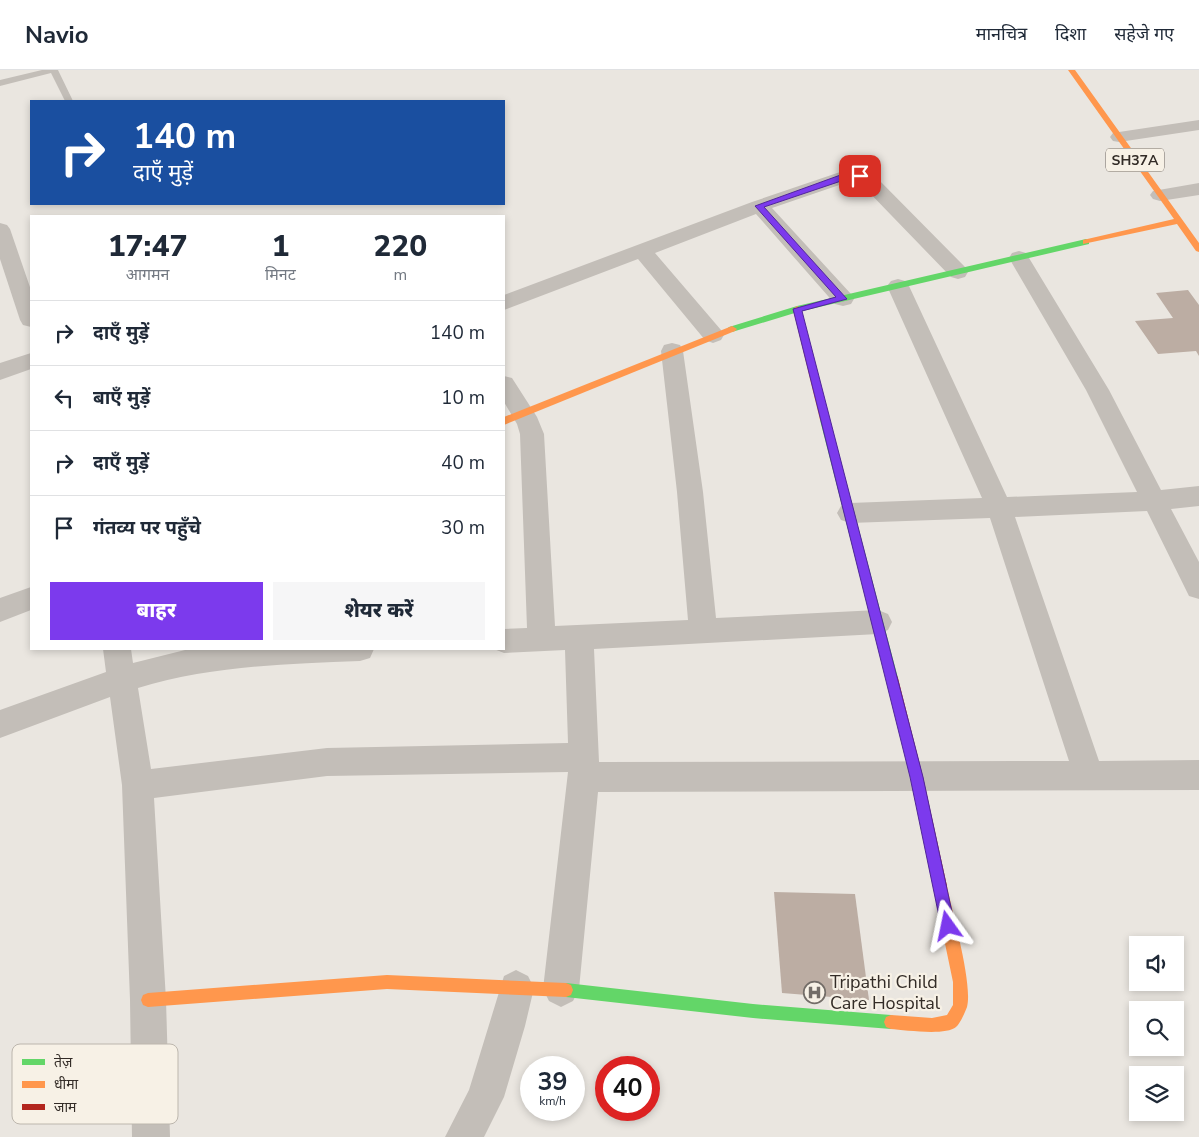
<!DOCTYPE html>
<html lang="hi">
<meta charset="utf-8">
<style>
:root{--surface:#fff;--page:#f6f6f7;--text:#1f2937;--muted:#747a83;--line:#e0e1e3;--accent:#7c3aed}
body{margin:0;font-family:"Nunito Sans","Noto Sans Devanagari",sans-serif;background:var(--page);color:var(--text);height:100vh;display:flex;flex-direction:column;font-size:19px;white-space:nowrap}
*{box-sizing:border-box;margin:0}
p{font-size:16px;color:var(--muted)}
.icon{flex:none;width:28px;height:28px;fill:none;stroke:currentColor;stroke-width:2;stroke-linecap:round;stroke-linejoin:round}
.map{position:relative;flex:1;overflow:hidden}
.side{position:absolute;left:30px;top:145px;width:475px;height:435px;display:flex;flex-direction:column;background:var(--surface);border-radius:0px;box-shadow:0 2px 8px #0003}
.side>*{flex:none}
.top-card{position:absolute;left:30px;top:30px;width:475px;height:105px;border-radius:0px;box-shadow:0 2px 8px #0003;background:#1a4fa0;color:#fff;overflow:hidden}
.tools{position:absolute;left:1129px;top:866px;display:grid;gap:10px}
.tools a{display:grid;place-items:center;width:55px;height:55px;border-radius:0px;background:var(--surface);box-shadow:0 2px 8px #0003;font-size:25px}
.speed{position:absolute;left:520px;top:986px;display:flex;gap:10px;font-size:25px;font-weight:700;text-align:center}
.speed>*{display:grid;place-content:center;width:65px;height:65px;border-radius:50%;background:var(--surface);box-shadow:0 2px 8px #0003;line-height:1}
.speed small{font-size:12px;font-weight:400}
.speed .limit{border:8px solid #d22;background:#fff;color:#111}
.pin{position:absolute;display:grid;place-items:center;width:42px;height:42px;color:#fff;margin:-21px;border-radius:10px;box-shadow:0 2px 8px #0006}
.me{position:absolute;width:55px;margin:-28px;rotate:348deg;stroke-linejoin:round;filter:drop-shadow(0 0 4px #0008)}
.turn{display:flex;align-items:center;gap:18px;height:105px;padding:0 20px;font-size:22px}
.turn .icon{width:65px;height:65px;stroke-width:2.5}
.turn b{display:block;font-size:35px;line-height:42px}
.eta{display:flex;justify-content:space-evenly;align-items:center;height:85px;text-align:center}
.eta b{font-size:30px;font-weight:800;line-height:35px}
.primary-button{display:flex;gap:10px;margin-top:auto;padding:10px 20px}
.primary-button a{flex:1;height:58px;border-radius:0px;background:var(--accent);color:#fff;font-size:20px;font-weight:800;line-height:58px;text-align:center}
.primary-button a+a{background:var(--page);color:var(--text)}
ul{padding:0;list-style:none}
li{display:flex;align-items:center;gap:15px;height:65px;padding:0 20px;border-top:1px solid var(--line)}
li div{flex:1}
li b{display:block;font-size:19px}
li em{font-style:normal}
header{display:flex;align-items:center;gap:30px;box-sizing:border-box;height:70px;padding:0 25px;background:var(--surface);border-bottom:1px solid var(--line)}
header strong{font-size:24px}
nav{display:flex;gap:28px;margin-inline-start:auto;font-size:18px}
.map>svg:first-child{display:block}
.building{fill:#bcada3}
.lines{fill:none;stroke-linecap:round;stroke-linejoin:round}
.lane{fill:#c3beb8;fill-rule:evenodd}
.street{fill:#c3beb8;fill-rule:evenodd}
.fast{fill:#63d668;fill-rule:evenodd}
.slow{fill:#ff974d;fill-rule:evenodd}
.jam{fill:#b3261e;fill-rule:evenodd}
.route{fill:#7c3aed;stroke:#51269a}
.labels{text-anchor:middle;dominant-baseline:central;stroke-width:4.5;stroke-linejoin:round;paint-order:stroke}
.shield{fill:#f7f1e6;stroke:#6e6760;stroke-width:1}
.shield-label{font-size:14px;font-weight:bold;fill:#332c27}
.near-poi-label{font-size:18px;fill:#332c27;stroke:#f7f1e6;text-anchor:start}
.key{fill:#f7f1e6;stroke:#bcb6ad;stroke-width:1}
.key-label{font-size:14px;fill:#332c27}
</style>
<header>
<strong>Navio</strong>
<nav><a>मानचित्र</a><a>दिशा</a><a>सहेजे गए</a></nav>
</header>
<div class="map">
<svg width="1199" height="1067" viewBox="0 0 1199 1067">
<rect width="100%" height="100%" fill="#eae6e0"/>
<g class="building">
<polygon points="1188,220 1199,235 1199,286 1196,281 1158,284 1135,251 1173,248 1156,223"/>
<polygon points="774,822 855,824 869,930 782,923"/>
</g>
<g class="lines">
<polygon class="lane" points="42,0 58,0 73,31 65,31 51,3 0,16 0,10"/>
<g class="street">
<polygon points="1199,50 1199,60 1119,72 1113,71 1110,67 1113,63 1119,62"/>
<polygon points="849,99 867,102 876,107 965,197 968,202 965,207 958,209 951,207 862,115 851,111 772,138 851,224 854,229 851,234 843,236 835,234 756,144 655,183 721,260 724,265 721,270 713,273 705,270 638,189 504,240 504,225 752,132"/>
<polygon points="1199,113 1199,125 1160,131 1153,129 1150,125 1153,121"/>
<polygon points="0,153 7,155 10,159 31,220 31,257 23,255 20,250 0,189"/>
<path d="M1019,181L1026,183L1029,188L1109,320L1161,420L1199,416V436L1171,439L1199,492V529L1189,526L1147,441L1015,447L1099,691L1199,690V720L598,722L579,919L573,931L561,937L549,931L543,919L568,702L327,706L154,728L166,930L170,1067H132L130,930L122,715L110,627L0,668V640L106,602L103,579H131L133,593L189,579H374L370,588L360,591C284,594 211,596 138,618L151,699L327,678L568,673L565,580L504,583L494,579H504V559L527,558L520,364L517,354L504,332V306L512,308L537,347L544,364L555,556L688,550L677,422L661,281L664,275L672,273L680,275L683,281L703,422L716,548L878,540L888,544L892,552L888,560L878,564L594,579L599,692L1069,691L990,448L850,453L841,450L837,443L841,436L850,433L982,428L887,216L891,211L898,209L905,211L909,216L1007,427L1137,422L1086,320L1009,188L1012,183Z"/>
<polygon points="31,283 31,299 0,310 0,293"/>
<polygon points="31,517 31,540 0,552 0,528"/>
<polygon points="516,900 528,906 534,918 525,956 504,1027 484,1067 445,1067 469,1020 504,906"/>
</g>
<g class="fast">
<polygon points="1086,169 1089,170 1089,174 798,242 732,262 727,259 729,257 797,236"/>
<polygon points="825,346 830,350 898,608 896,612 892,613 888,612 886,608 820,350"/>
<polygon points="566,913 753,934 891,945 896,947 898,952 896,957 891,959 753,948 566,927 561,925 559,920 561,915"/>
</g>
<g class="slow">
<polygon points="1068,0 1075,0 1199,173 1199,182 1196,181 1177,154 1083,174 1083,170 1174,149"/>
<polygon points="797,236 801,239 830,350 825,354 820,350 793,239"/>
<polygon points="732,256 737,259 735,261 504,355 504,347"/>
<path d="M940,809L945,811L947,816C952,842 973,914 967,937C965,942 960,954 956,957C946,966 904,960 891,959L886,957L884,952L886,947L891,945L932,948L947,945L953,935V912L933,816L935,811Z"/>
<polygon points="387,905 566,913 571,915 573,920 571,925 566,927 387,919 148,937 143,935 141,930 143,925 148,923"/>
</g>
<polygon class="jam" points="892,603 896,604 898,608 923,707 947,816 945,821 940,823 935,821 933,816 911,707 886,608 888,604"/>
</g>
<polygon class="route" points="846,103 860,104 864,106 860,108 850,108 764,137 847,229 802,241 923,707 955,856 953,861 948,863 943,861 941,856 910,707 793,239 836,227 755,136"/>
<defs>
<symbol id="hospital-ring" viewBox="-11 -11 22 22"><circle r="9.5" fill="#f7f1e6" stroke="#736d68" stroke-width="1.5"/><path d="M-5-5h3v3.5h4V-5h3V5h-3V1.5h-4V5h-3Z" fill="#736d68"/></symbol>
</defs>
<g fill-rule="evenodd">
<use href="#hospital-ring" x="802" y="910" width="25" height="25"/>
</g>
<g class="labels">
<rect class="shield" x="1106" y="78.5" width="58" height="23" rx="4"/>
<g class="shield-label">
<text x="1135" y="90">SH37A</text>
</g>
<g class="near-poi-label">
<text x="830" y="912">Tripathi Child<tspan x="830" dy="21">Care Hospital</tspan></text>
</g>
</g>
<rect x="12" y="974" width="166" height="80" rx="8" class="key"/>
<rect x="22" y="989" width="23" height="6" fill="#63d668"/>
<rect x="22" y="1011" width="23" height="7" fill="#ff974d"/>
<rect x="22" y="1034" width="23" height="6" fill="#b3261e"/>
<g class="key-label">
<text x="54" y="997">तेज़</text>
<text x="54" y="1019">धीमा</text>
<text x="54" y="1042">जाम</text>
</g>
</svg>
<div class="tools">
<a><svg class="icon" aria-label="sound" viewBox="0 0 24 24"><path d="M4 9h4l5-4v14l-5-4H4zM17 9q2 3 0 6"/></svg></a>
<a><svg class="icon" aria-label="search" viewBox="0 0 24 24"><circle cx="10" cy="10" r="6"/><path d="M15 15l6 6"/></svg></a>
<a><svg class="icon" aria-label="layers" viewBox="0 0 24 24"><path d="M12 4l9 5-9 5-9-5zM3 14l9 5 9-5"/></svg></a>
</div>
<div class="speed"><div>39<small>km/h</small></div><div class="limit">40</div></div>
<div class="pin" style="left:860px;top:106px;background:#d93025"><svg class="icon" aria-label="arrive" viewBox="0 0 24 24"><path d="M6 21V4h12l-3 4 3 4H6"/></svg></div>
<svg class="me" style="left:948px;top:856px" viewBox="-20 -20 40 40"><path d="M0-17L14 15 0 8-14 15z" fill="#7c3aed" stroke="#fff" stroke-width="4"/></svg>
<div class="top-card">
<div class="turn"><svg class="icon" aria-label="right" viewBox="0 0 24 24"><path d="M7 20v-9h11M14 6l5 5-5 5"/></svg><div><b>140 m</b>दाएँ मुड़ें</div></div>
</div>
<section class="side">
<div class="eta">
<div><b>17:47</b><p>आगमन</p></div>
<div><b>1</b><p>मिनट</p></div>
<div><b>220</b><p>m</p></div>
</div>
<ul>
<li><svg class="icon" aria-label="right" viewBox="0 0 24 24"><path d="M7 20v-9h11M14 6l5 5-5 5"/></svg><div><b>दाएँ मुड़ें</b></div><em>140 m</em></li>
<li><svg class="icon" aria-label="left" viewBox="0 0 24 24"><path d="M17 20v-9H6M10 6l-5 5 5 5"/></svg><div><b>बाएँ मुड़ें</b></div><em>10 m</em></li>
<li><svg class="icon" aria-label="right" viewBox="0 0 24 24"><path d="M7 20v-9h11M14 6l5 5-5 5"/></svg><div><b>दाएँ मुड़ें</b></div><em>40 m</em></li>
<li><svg class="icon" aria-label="arrive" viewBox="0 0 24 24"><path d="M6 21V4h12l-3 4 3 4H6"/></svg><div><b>गंतव्य पर पहुँचे</b></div><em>30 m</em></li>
</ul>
<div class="primary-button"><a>बाहर</a><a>शेयर करें</a></div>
</section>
</div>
